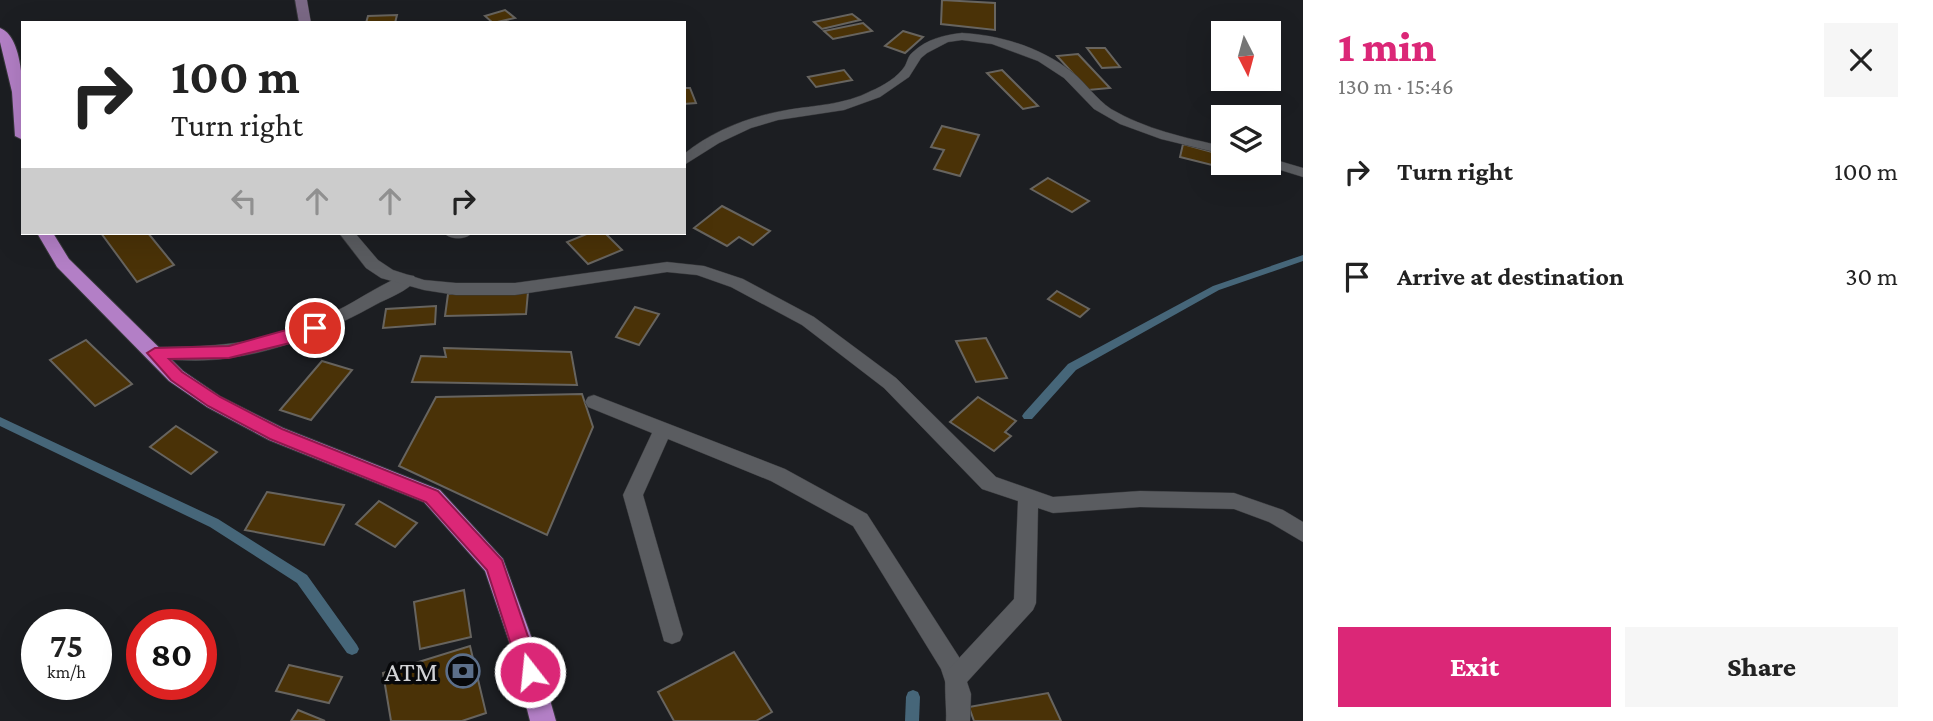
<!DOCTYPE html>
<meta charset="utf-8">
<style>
:root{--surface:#fff;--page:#f6f6f6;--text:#222;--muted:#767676;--accent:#db2777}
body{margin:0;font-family:"Crimson Pro",serif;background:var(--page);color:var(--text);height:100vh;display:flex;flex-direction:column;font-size:26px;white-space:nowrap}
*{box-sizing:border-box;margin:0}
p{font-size:23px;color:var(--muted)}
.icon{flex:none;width:38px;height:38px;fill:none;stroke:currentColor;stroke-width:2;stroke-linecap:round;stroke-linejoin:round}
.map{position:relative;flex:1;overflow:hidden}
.drawer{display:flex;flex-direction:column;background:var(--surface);width:630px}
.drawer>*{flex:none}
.top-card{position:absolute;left:21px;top:21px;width:665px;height:214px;border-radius:0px;box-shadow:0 7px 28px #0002;background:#fff;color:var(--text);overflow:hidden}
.needle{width:46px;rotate:174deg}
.fabs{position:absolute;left:1211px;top:21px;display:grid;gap:14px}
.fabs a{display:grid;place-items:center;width:70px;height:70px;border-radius:0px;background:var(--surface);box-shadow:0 7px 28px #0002;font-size:35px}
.speed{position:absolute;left:21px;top:609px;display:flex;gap:14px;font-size:35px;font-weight:700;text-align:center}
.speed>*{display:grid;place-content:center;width:91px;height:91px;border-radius:50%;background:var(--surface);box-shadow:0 7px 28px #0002;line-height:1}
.speed small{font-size:18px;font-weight:400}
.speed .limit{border:10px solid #d22;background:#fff;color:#111}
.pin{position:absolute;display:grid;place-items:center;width:60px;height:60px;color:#fff;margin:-30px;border:4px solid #fff;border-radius:50%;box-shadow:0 2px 7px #0007}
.me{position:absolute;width:77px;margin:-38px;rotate:344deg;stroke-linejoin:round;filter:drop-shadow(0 0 5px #0008)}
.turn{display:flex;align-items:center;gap:24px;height:147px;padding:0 35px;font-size:32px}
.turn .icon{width:91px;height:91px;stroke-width:2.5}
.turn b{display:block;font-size:49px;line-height:60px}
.lanes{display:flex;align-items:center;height:66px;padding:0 35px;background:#0003;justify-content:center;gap:35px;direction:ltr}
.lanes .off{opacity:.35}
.round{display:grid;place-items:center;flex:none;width:74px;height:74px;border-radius:0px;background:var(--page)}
.overview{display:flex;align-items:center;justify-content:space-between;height:119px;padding:0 35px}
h1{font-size:42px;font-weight:800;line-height:52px;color:var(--accent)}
.action{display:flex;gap:14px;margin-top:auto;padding:14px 35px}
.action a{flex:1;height:80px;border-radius:0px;background:var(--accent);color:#fff;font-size:28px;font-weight:800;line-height:80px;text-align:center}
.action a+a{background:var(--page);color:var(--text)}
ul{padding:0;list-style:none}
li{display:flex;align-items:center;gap:21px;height:105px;padding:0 35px}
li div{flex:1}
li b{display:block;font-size:26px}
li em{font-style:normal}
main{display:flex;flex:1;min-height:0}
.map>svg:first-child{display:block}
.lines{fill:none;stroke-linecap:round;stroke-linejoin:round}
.stream{fill:#466679;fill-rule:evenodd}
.building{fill:#4a3207;stroke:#67645f;stroke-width:2}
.minor-casing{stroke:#37383b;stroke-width:1}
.tertiary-casing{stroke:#37383b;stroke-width:1}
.secondary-casing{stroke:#37383b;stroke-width:1}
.trunk-casing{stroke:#37383b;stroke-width:2}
.minor{fill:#5a5c60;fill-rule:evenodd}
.tertiary{fill:#5a5c60;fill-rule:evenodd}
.secondary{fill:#7b6986;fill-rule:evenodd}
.trunk{fill:#b37fc6;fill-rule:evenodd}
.route{fill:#db2777;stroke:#8e194d;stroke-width:2}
.labels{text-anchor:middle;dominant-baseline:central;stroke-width:7;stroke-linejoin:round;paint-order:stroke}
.near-poi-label{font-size:28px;fill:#d1d2d5;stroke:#07080a;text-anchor:end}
</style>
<main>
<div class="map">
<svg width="1303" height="721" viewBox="0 0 1303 721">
<rect width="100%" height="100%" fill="#1c1e22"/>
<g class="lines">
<g class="stream">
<polygon points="1303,255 1303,261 1219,290 1076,370 1032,419 1024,419 1022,416 1024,413 1068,364 1213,286"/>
<polygon points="0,417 218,519 307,575 357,645 359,649 357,653 352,655 347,653 297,583 210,527 0,426"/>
<polygon points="913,690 918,692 920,697 919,721 905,721 906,697 908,692"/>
</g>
</g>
<g class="building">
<polygon points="942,0 995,3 995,30 941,24"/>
<polygon points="505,10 515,18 493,23 485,16"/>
<polygon points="852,14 860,20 822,29 814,22"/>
<polygon points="397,15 395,23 366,23 368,16"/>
<polygon points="863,23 872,31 833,39 824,31"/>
<polygon points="903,31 923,37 905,53 885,46"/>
<polygon points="1087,48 1105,48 1120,67 1102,68"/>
<polygon points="1078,54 1110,88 1088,90 1057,56"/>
<polygon points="844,70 852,80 816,87 808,77"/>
<polygon points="1002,70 1038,106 1023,109 987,73"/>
<polygon points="684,88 690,88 696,103 684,104"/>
<polygon points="942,126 979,135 960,176 934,169 944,150 931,147"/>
<polygon points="1183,144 1223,155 1224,168 1180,157"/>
<polygon points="1048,178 1089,201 1072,212 1031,189"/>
<polygon points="722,206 770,231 753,245 739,237 727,246 694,228"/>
<polygon points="101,233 148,233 174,265 137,282"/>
<polygon points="589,233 605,233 622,250 588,264 567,242"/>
<polygon points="1057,291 1089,309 1080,317 1048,299"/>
<polygon points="528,292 526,314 445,316 448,294"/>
<polygon points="436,306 435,324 383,328 386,309"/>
<polygon points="635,307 659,314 639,345 616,337"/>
<polygon points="986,338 1007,378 976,382 956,341"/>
<polygon points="86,340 132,384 95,406 50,360"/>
<polygon points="444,348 571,352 577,385 412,382 421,356 446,357"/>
<polygon points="322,361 352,370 311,420 280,410"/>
<polygon points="582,394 593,427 547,535 399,466 436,397"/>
<polygon points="978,397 1016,421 1005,432 1011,436 994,451 950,422"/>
<polygon points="176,426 217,452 191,474 150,447"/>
<polygon points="267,492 344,505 324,545 245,530"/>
<polygon points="379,501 417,523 395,547 356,524"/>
<polygon points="464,590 471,637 420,649 414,602"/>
<polygon points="470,646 486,713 462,721 391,721 383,673"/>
<polygon points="734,652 772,712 756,721 674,721 658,692"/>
<polygon points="289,665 342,677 329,703 276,691"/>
<polygon points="1048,693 1061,721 974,721 969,707"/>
<polygon points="298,710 325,721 291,721"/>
</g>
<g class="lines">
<defs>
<g id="minor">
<path d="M408,275L414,276L416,280C408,291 388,298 375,305C330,330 281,351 229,358C205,362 179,360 154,359L148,357L145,353L148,349L154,347C228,347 268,343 336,311C360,300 383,281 408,275Z"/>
<polygon points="594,395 785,469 867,514 959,657 966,679 963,687 955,690 947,687 941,669 853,526 771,481 668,439 643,495 683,634 680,641 672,644 664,641 623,495 652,433 588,407 585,402 588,397"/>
</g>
<g id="tertiary">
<path d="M962,33C1001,35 1042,48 1072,72C1086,83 1096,99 1111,109C1145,129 1185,138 1223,146V154L1161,139L1120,124L1094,109L1064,78L1038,61L992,44L962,40L948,42L927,53L921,58L909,77L880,97L844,110L778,120L751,128L719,143L684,165V154C713,130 751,116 787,110C816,105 844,105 871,91C883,86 898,77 905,66C908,60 908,56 913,52C927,39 944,35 962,33Z"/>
<polygon points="1269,158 1303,168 1303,177 1264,165 1262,163 1269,163"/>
<path d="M339,233H355L378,260L393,270L424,280L456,283H515L667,262L704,266L743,279L814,317L896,378L996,477L1053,497L1140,491L1234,493L1283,510L1303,522V542L1269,522L1234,509L1140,507L1053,513L1038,508L1036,603L1033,610L967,682L971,694L970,721H946C947,708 943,680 947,671L1014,599L1018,501L982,489L884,388L802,325L731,287L697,275L667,272L515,295H456L424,290L381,278L366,268Z"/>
<path d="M444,233H472C466,240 450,240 444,233Z"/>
</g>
<polygon id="secondary" points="295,0 307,0 311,23 299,23"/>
<g id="trunk">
<path d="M0,28C28,38 23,115 23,140L15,136L12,92L0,42Z"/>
<polygon points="37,233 53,233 69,259 183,371 221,397 283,428 440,490 503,559 535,647 556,721 530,721 511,647 485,571 424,502 269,440 207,407 169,381 57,267"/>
</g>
</defs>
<use href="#minor" class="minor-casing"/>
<use href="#tertiary" class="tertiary-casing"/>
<use href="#secondary" class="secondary-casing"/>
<use href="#trunk" class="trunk-casing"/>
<use href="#minor" class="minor"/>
<use href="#tertiary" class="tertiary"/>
<use href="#secondary" class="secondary"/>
<use href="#trunk" class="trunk"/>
</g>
<polygon class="route" points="315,322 321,324 323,328 321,332 290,343 229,358 169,359 182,372 220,397 282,429 438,491 502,560 540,672 537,679 530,682 522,679 487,570 426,502 270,439 208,406 171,380 147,353 155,348 229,346"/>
<defs>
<symbol id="bank-ring" viewBox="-11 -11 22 22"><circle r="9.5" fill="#07080a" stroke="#5c6f8a" stroke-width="1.5"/><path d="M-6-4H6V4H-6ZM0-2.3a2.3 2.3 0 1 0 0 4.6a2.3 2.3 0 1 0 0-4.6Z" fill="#5c6f8a"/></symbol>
</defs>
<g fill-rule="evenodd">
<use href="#bank-ring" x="444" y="652" width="38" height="38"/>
</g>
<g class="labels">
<g class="near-poi-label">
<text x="438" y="671">ATM</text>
</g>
</g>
</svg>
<div class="fabs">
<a><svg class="needle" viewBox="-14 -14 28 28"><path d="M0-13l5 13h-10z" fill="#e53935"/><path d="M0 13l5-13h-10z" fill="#767676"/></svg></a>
<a><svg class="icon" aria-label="layers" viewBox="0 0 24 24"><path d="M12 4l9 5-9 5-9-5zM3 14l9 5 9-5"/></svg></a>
</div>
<div class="speed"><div>75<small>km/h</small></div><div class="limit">80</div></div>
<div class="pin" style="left:315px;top:328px;background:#d93025"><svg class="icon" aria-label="arrive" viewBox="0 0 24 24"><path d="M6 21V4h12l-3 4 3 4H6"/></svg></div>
<svg class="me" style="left:530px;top:672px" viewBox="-20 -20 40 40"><circle r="17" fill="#db2777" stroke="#fff" stroke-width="3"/><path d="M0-11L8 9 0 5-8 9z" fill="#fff"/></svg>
<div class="top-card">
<div class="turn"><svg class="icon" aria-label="right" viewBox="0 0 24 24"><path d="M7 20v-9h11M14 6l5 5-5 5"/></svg><div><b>100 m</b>Turn right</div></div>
<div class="lanes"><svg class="icon off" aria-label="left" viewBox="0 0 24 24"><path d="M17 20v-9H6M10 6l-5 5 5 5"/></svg><svg class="icon off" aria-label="ahead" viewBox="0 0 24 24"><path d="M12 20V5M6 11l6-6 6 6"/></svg><svg class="icon off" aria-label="ahead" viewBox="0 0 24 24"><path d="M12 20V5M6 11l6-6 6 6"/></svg><svg class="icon" aria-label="right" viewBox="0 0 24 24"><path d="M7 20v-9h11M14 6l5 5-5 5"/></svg></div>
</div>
</div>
<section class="drawer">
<div class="overview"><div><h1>1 min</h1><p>130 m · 15:46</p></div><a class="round"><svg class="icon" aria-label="close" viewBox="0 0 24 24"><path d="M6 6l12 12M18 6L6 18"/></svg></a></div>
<ul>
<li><svg class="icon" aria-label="right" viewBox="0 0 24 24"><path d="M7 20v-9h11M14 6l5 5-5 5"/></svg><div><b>Turn right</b></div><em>100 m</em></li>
<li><svg class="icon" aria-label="arrive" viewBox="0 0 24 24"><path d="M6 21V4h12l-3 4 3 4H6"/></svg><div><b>Arrive at destination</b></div><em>30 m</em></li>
</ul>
<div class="action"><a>Exit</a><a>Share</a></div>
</section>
</main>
